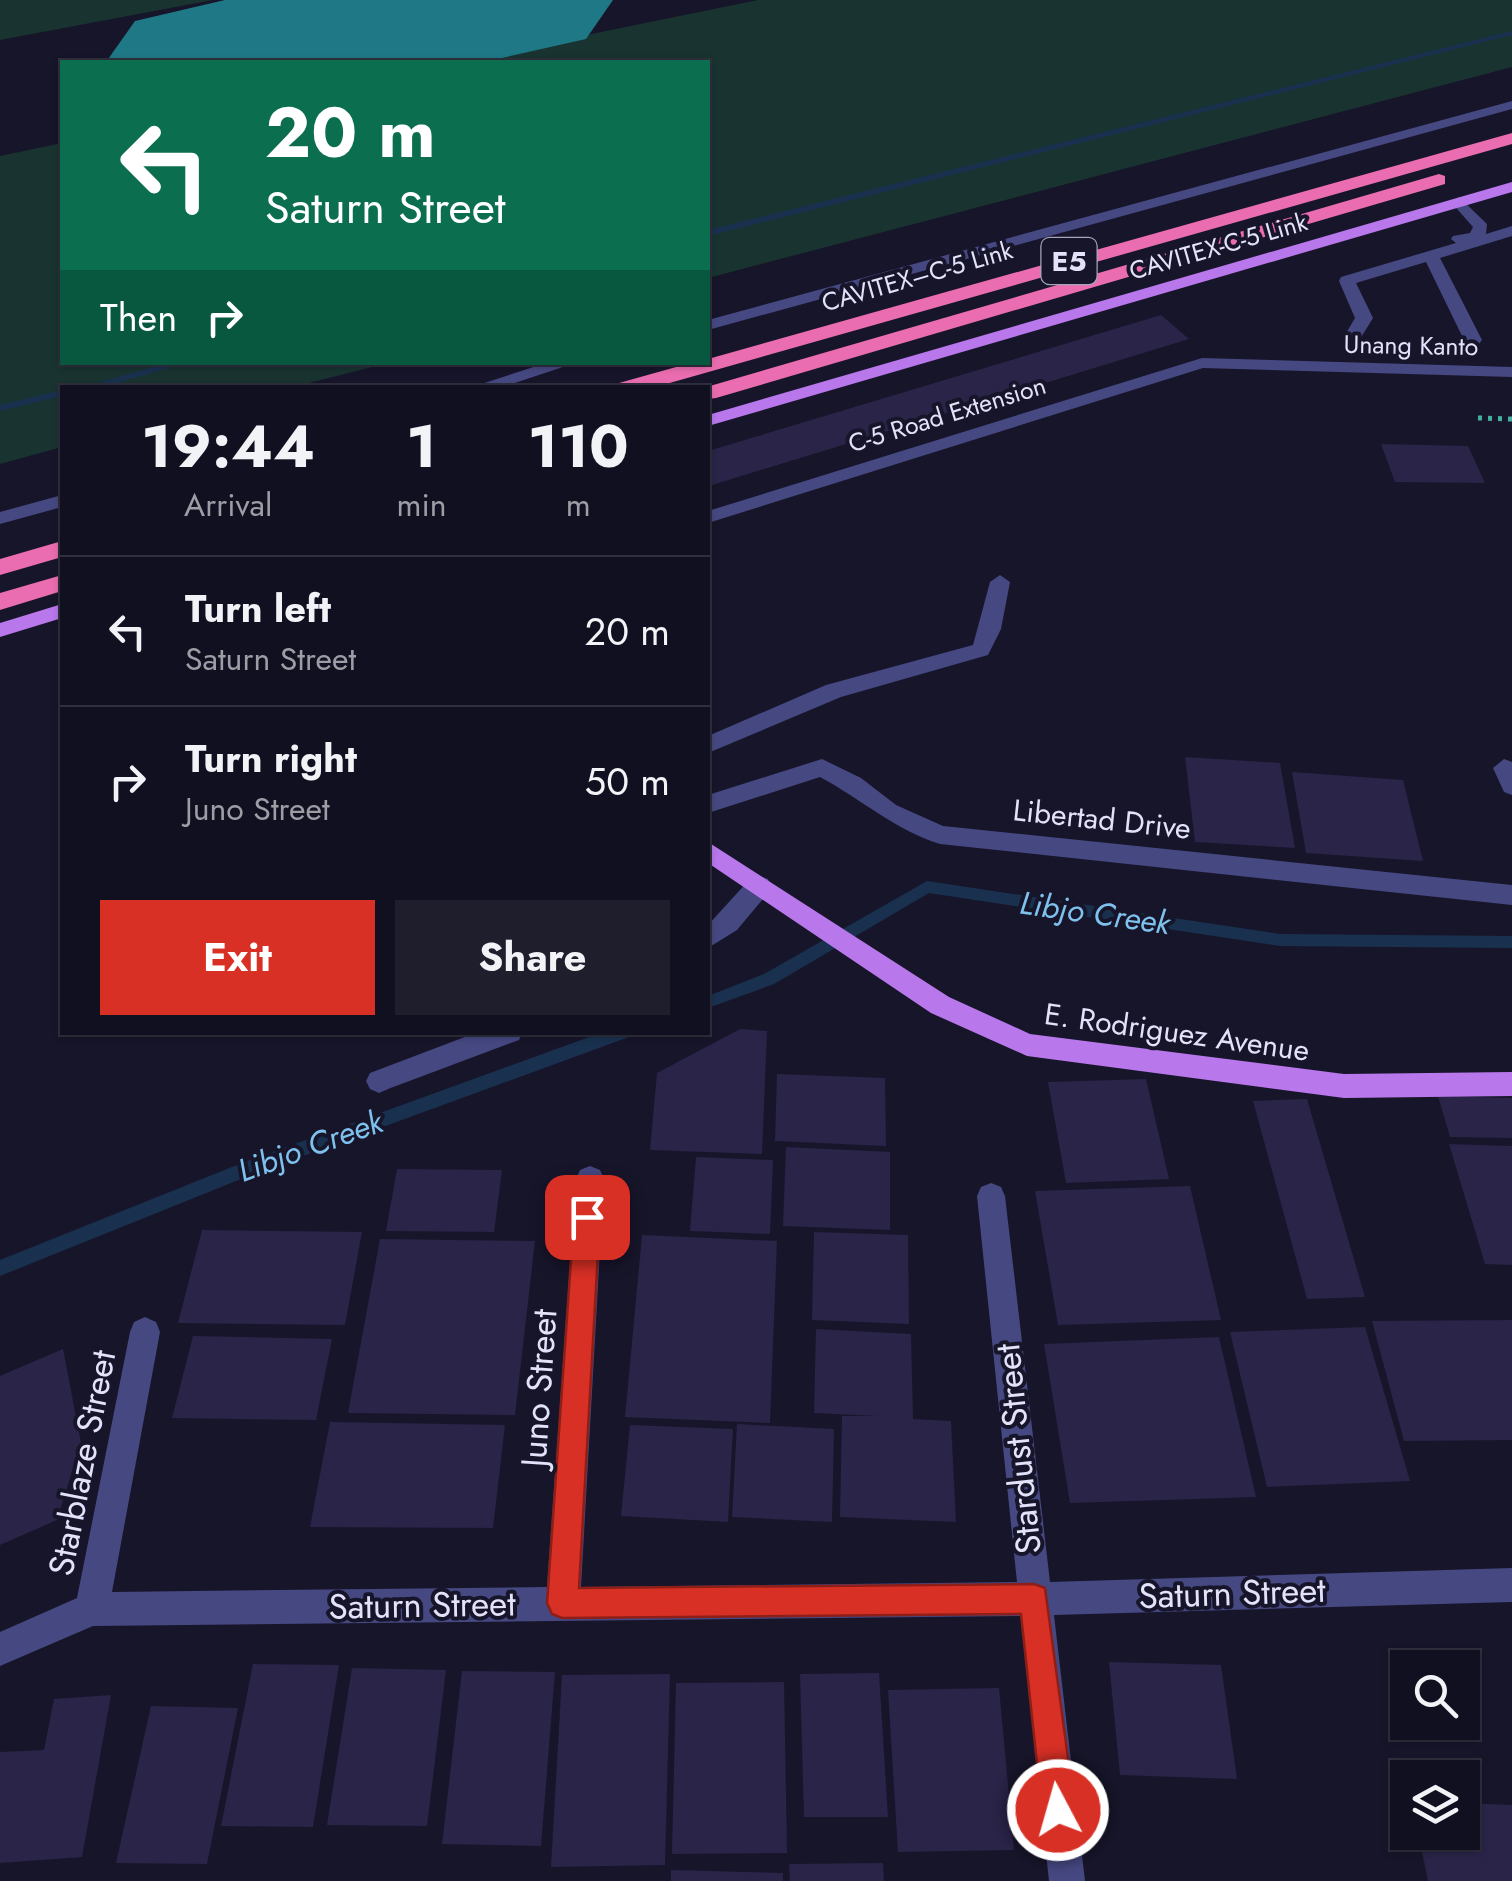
<!DOCTYPE html>
<meta charset="utf-8">
<style>
:root{--surface:#111020;--page:#1e1e2d;--text:#f1f3f6;--muted:#9c9da5;--line:#30303e;--accent:#d93025}
body{margin:0;font-family:Jost,sans-serif;background:var(--page);color:var(--text);height:100vh;display:flex;flex-direction:column;font-size:38px;white-space:nowrap}
*{box-sizing:border-box;margin:0}
p{font-size:32px;color:var(--muted)}
.icon{flex:none;width:55px;height:55px;fill:none;stroke:currentColor;stroke-width:2;stroke-linecap:round;stroke-linejoin:round}
.map{position:relative;flex:1;overflow:hidden}
.panel{position:absolute;left:60px;top:385px;width:650px;height:650px;display:flex;flex-direction:column;background:var(--surface);border-radius:0px;box-shadow:0 2px 8px #0004,0 0 0 2px var(--line)}
.panel>*{flex:none}
.guide{position:absolute;left:60px;top:60px;width:650px;height:305px;border-radius:0px;box-shadow:0 2px 8px #0004,0 0 0 2px var(--line);background:#0b6e4f;color:#fff;overflow:hidden}
.controls{position:absolute;left:1390px;top:1650px;display:grid;gap:20px}
.controls a{display:grid;place-items:center;width:90px;height:90px;border-radius:0px;background:var(--surface);box-shadow:0 2px 8px #0004,0 0 0 2px var(--line);font-size:50px}
.pin{position:absolute;display:grid;place-items:center;width:85px;height:85px;color:#fff;margin:-42px;border-radius:20px;box-shadow:0 5px 15px #0006}
.me{position:absolute;width:110px;margin:-55px;rotate:354deg;stroke-linejoin:round;filter:drop-shadow(0 0 8px #0008)}
.turn{display:flex;align-items:center;gap:35px;height:210px;padding:0 40px;font-size:45px}
.turn .icon{width:130px;height:130px;stroke-width:2.5}
.turn b{display:block;font-size:70px;line-height:85px}
.then{display:flex;align-items:center;height:95px;padding:0 40px;background:#0003;gap:20px;font-size:38px}
.eta{display:flex;justify-content:space-evenly;align-items:center;height:170px;text-align:center}
.eta b{font-size:60px;font-weight:700;line-height:70px}
.button{display:flex;gap:20px;margin-top:auto;padding:20px 40px}
.button a{flex:1;height:115px;border-radius:0px;background:var(--accent);color:#fff;font-size:40px;font-weight:700;line-height:115px;text-align:center}
.button a+a{background:var(--page);color:var(--text)}
ul{padding:0;list-style:none}
li{display:flex;align-items:center;gap:30px;height:150px;padding:0 40px;border-top:2px solid var(--line)}
li div{flex:1}
li b{display:block;font-size:38px}
li em{font-style:normal}
.map>svg:first-child{display:block}
.green{fill:#193330}
.lines{fill:none;stroke-linecap:round;stroke-linejoin:round}
.stream{fill:#19314f;fill-rule:evenodd}
.runway{fill:#1f7886;fill-rule:evenodd}
.building{fill:#292448}
.path{stroke:#42afa1;stroke-width:5;stroke-dasharray:4 6;stroke-linecap:butt}
.minor{fill:#464882;fill-rule:evenodd}
.major{fill:#b977ec;fill-rule:evenodd}
.highway{fill:#eb6db1;fill-rule:evenodd}
.route{fill:#d93025;stroke:#8d1f18;stroke-width:2.5}
.labels{text-anchor:middle;dominant-baseline:central;stroke-width:8;stroke-linejoin:round;paint-order:stroke}
.far-street-label{font-size:25px;fill:#e3e2fb;stroke:#17152a}
.shield{fill:#17152a;stroke:#a6a4bc;stroke-width:2.5}
.shield-label{font-size:28px;font-weight:bold;fill:#e3e2fb}
.street-label{font-size:30px;fill:#e3e2fb;stroke:#17152a}
.water-label{font-size:32px;font-style:italic;fill:#7ec1ed;stroke:#17152a}
.near-street-label{font-size:35px;fill:#e3e2fb;stroke:#17152a}
</style>
<div class="map">
<svg width="1512" height="1881" viewBox="0 0 1512 1881">
<rect width="100%" height="100%" fill="#17152a"/>
<g class="green">
<polygon points="0,0 213,0 0,40"/>
<polygon points="758,0 1512,0 1512,67 708,278 708,62 454,62"/>
<polygon points="62,143 62,362 388,363 293,387 62,388 62,447 0,464 0,156"/>
</g>
<g class="lines">
<g class="stream">
<polygon points="1512,31 1512,35 708,236 708,230"/>
<polygon points="171,362 190,362 99,388 79,388"/>
<polygon points="62,390 62,396 0,411 0,405"/>
<polygon points="927,881 1280,934 1512,936 1512,948 1280,946 929,893 774,984 708,1008 708,996 764,974"/>
<polygon points="603,1032 631,1032 629,1037 246,1177 0,1276 0,1260 242,1163"/>
</g>
<polygon class="runway" points="225,0 613,0 586,39 484,62 106,62 135,21"/>
</g>
<g class="building">
<polygon points="1161,315 1189,339 712,485 708,478 708,451"/>
<polygon points="1381,444 1468,446 1485,483 1395,482"/>
<polygon points="1185,757 1280,763 1295,848 1195,842"/>
<polygon points="1292,772 1403,780 1423,861 1306,853"/>
<polygon points="740,1029 767,1031 762,1154 650,1150 657,1073"/>
<polygon points="777,1074 885,1078 886,1146 775,1141"/>
<polygon points="1146,1079 1169,1179 1066,1183 1048,1082"/>
<polygon points="1438,1096 1512,1098 1512,1138 1450,1137"/>
<polygon points="1307,1099 1365,1297 1307,1299 1253,1101"/>
<polygon points="1449,1144 1512,1146 1512,1265 1485,1264"/>
<polygon points="786,1147 890,1152 890,1230 783,1226"/>
<polygon points="696,1157 773,1160 770,1234 690,1231"/>
<polygon points="397,1169 502,1170 494,1232 386,1231"/>
<polygon points="1190,1186 1221,1320 1058,1325 1035,1191"/>
<polygon points="202,1230 362,1232 345,1325 178,1323"/>
<polygon points="814,1232 908,1235 909,1324 812,1320"/>
<polygon points="642,1235 777,1241 770,1423 625,1417"/>
<polygon points="380,1239 535,1241 515,1415 348,1413"/>
<polygon points="1512,1320 1512,1440 1404,1441 1372,1321"/>
<polygon points="1365,1327 1410,1481 1267,1487 1230,1332"/>
<polygon points="816,1329 911,1334 913,1419 951,1421 956,1522 840,1517 842,1416 877,1416 814,1413"/>
<polygon points="193,1336 332,1339 316,1420 172,1418"/>
<polygon points="1219,1337 1256,1497 1070,1503 1044,1344"/>
<polygon points="63,1349 81,1443 57,1520 0,1545 0,1376"/>
<polygon points="330,1422 505,1425 493,1528 310,1527"/>
<polygon points="737,1424 834,1429 832,1522 732,1517"/>
<polygon points="630,1425 733,1429 728,1522 621,1516"/>
<polygon points="1109,1662 1221,1665 1237,1779 1120,1775"/>
<polygon points="253,1664 339,1665 313,1827 221,1826"/>
<polygon points="352,1668 446,1670 427,1826 327,1825"/>
<polygon points="462,1671 555,1672 541,1846 442,1844"/>
<polygon points="879,1673 888,1817 804,1817 800,1674"/>
<polygon points="670,1674 665,1865 551,1867 562,1675"/>
<polygon points="784,1682 787,1853 672,1854 676,1683"/>
<polygon points="999,1688 1014,1850 898,1852 888,1690"/>
<polygon points="111,1695 82,1857 0,1863 0,1752 44,1750 54,1699"/>
<polygon points="151,1706 238,1708 207,1864 116,1863"/>
<polygon points="1462,1803 1512,1805 1512,1881 1428,1881 1418,1832 1462,1832"/>
<polygon points="883,1863 884,1881 790,1881 789,1864"/>
<polygon points="671,1870 783,1873 783,1881 671,1881"/>
</g>
<g class="lines">
<polyline class="path" points="1478,418 1512,419"/>
<g class="minor">
<polygon points="1512,101 1512,109 708,330 708,320"/>
<polygon points="1459,197 1487,224 1486,234 1512,226 1512,236 1440,258 1482,340 1479,344 1464,340 1426,262 1356,283 1373,318 1360,339 1348,339 1345,335 1355,318 1339,281 1341,277 1456,243 1451,239 1453,236 1470,233 1473,227 1451,202"/>
<polygon points="1202,358 1512,367 1512,377 1203,368 708,523 708,511"/>
<polygon points="549,362 578,362 500,388 469,388"/>
<polygon points="62,495 62,507 0,524 0,512"/>
<polygon points="1000,575 1010,582 1001,629 988,655 841,697 708,753 708,736 826,685 973,645 990,582"/>
<path d="M822,759L861,778L896,805L943,826L1512,885V905L940,844C895,830 861,799 820,777L708,813V795Z"/>
<polygon points="1504,759 1512,762 1512,795 1504,792 1493,768"/>
<polygon points="759,876 768,879 771,886 768,893 737,930 708,948 708,925 750,879"/>
<polygon points="478,1032 523,1032 519,1040 388,1089 379,1093 370,1089 366,1081 370,1073"/>
<polygon points="590,1166 600,1170 604,1179 581,1587 1017,1582 977,1196 981,1187 991,1183 1001,1187 1005,1196 1050,1582 1512,1568 1512,1602 1054,1615 1085,1881 1049,1881 1021,1616 93,1626 0,1666 0,1632 77,1598 130,1332 134,1322 145,1317 156,1322 160,1332 112,1592 547,1587 576,1179 580,1170"/>
</g>
<g class="major">
<polygon points="1512,182 1512,192 708,426 708,415"/>
<polygon points="62,604 62,618 0,637 0,623"/>
<polygon points="708,842 949,997 1030,1034 1344,1074 1512,1072 1512,1096 1344,1098 1027,1056 931,1013 708,863"/>
</g>
<g class="highway">
<polygon points="1512,133 1512,144 652,388 617,388 619,383 694,362 708,362 708,359"/>
<polygon points="1439,174 1445,176 1445,184 716,398 708,399 708,388 703,388"/>
<polygon points="62,541 62,557 0,575 0,559"/>
<polygon points="62,575 62,591 0,610 0,593"/>
</g>
</g>
<polygon class="route" points="587,1205 596,1209 600,1217 579,1588 1034,1584 1045,1588 1075,1810 1070,1822 1058,1827 1047,1822 1042,1810 1021,1614 562,1618 552,1614 547,1603 574,1217 578,1209"/>
<g class="labels">
<g class="far-street-label">
<text transform="translate(1218 246) rotate(-16)">CAVITEX-C-5 Link</text>
<text transform="translate(917 276) rotate(-16)">CAVITEX–C-5 Link</text>
<text transform="translate(1411 345) rotate(1)">Unang Kanto</text>
<text transform="translate(947 414) rotate(-17)">C-5 Road Extension</text>
</g>
<rect class="shield" x="1041.5" y="238" width="55" height="46" rx="8"/>
<g class="shield-label">
<text x="1069" y="261">E5</text>
</g>
<g class="street-label">
<text transform="translate(1102 819) rotate(6)">Libertad Drive</text>
<text transform="translate(1177 1032) rotate(8)">E. Rodriguez Avenue</text>
</g>
<g class="water-label">
<text transform="translate(1095 913) rotate(8)">Libjo Creek</text>
<text transform="translate(310 1146) rotate(-20)">Libjo Creek</text>
</g>
<g class="near-street-label">
<text transform="translate(539 1388) rotate(-86)">Juno Street</text>
<text transform="translate(1018 1449) rotate(-96)">Stardust Street</text>
<text transform="translate(82 1463) rotate(-79)">Starblaze Street</text>
<text transform="translate(1232 1593) rotate(-2)">Saturn Street</text>
<text transform="translate(422 1605) rotate(-1)">Saturn Street</text>
</g>
</g>
</svg>
<div class="controls">
<a><svg class="icon" aria-label="search" viewBox="0 0 24 24"><circle cx="10" cy="10" r="6"/><path d="M15 15l6 6"/></svg></a>
<a><svg class="icon" aria-label="layers" viewBox="0 0 24 24"><path d="M12 4l9 5-9 5-9-5zM3 14l9 5 9-5"/></svg></a>
</div>
<div class="pin" style="left:587px;top:1217px;background:#d93025"><svg class="icon" aria-label="arrive" viewBox="0 0 24 24"><path d="M6 21V4h12l-3 4 3 4H6"/></svg></div>
<svg class="me" style="left:1058px;top:1810px" viewBox="-20 -20 40 40"><circle r="17" fill="#d93025" stroke="#fff" stroke-width="3"/><path d="M0-11L8 9 0 5-8 9z" fill="#fff"/></svg>
<div class="guide">
<div class="turn"><svg class="icon" aria-label="left" viewBox="0 0 24 24"><path d="M17 20v-9H6M10 6l-5 5 5 5"/></svg><div><b>20 m</b>Saturn Street</div></div>
<div class="then">Then<svg class="icon" aria-label="right" viewBox="0 0 24 24"><path d="M7 20v-9h11M14 6l5 5-5 5"/></svg></div>
</div>
<section class="panel">
<div class="eta">
<div><b>19:44</b><p>Arrival</p></div>
<div><b>1</b><p>min</p></div>
<div><b>110</b><p>m</p></div>
</div>
<ul>
<li><svg class="icon" aria-label="left" viewBox="0 0 24 24"><path d="M17 20v-9H6M10 6l-5 5 5 5"/></svg><div><b>Turn left</b><p>Saturn Street</p></div><em>20 m</em></li>
<li><svg class="icon" aria-label="right" viewBox="0 0 24 24"><path d="M7 20v-9h11M14 6l5 5-5 5"/></svg><div><b>Turn right</b><p>Juno Street</p></div><em>50 m</em></li>
</ul>
<div class="button"><a>Exit</a><a>Share</a></div>
</section>
</div>
